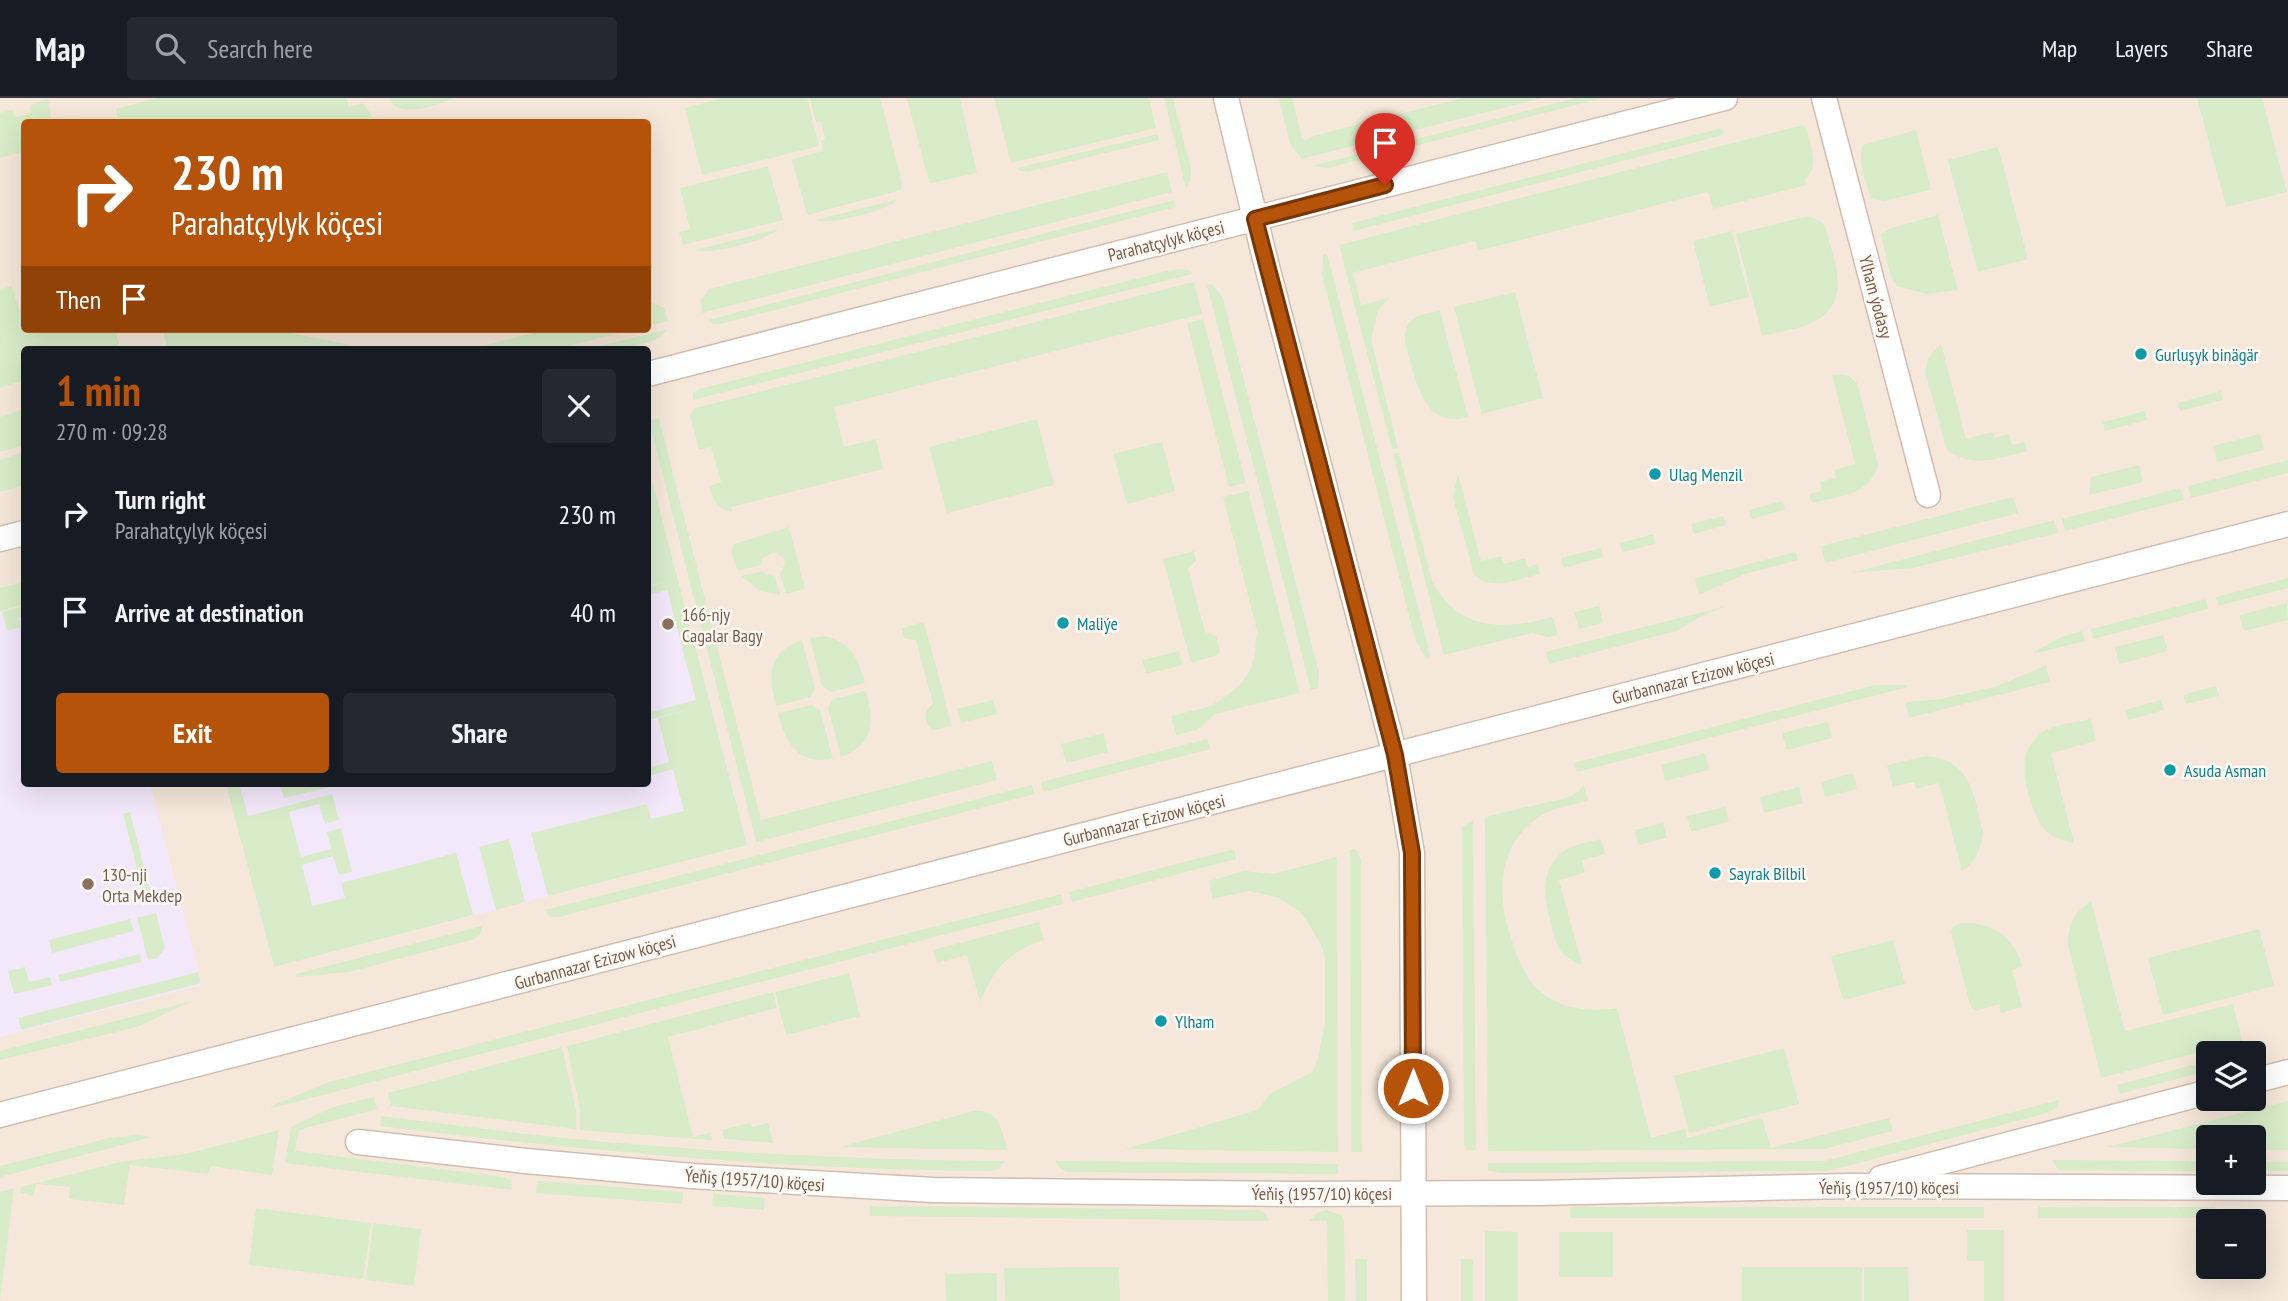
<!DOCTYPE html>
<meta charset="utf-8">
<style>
:root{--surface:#171b24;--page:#242831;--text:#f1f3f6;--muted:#9ea1a6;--line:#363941;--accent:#b45309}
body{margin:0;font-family:"PT Sans Narrow",sans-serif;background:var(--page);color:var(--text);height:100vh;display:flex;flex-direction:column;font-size:26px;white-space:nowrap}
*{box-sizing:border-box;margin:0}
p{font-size:23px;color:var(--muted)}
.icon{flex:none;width:38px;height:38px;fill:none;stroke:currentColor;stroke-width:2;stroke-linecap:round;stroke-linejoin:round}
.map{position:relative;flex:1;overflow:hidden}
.drawer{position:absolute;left:21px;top:248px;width:630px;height:441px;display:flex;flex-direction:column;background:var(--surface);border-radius:7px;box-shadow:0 7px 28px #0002}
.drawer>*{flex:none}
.top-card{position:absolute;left:21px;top:21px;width:630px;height:214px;border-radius:7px;box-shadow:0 7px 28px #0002;background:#b45309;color:#fff;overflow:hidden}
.buttons{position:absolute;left:2196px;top:943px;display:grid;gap:14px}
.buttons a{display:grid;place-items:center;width:70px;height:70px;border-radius:7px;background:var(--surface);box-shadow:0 7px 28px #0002;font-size:35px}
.pin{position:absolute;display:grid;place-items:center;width:60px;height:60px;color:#fff;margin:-72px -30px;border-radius:50% 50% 50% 0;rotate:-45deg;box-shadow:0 0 7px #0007}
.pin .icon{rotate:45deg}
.me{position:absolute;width:77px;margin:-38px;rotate:0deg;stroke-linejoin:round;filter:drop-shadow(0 0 5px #0008)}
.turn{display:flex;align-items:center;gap:24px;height:147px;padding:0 35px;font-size:32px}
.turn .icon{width:91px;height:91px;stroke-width:2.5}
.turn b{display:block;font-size:49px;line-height:60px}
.then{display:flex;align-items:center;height:66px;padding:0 35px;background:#0003;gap:14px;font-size:26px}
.round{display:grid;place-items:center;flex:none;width:74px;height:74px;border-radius:7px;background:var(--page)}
.overview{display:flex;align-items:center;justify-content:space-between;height:119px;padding:0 35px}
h1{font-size:42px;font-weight:600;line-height:52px;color:var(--accent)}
.cta{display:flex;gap:14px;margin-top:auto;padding:14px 35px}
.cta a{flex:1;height:80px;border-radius:7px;background:var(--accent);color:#fff;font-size:28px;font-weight:600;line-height:80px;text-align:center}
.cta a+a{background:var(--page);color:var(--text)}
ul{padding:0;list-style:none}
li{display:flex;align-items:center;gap:21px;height:98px;padding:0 35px}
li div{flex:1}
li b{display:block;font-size:26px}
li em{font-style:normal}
header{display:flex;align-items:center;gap:42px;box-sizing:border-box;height:98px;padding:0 35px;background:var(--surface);border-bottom:2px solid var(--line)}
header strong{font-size:33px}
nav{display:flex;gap:38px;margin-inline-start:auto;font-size:24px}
.search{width:490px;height:63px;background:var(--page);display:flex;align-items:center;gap:18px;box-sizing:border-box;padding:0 24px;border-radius:7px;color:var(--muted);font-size:26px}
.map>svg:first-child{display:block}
.residential{fill:#f5e8da;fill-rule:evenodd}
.education{fill:#f3e8fa}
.green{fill:#d8ecc9}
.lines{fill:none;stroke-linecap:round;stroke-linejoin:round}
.minor-casing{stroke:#d1beb0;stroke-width:27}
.minor{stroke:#fff;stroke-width:24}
.route-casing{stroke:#753606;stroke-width:18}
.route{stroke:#b45309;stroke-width:12}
.culture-dot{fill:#0f9aa8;stroke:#fffaf3;stroke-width:2.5}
.education-dot{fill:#8d6e63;stroke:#fffaf3;stroke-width:2.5}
.labels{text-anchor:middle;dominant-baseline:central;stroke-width:5;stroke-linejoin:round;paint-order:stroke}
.street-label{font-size:18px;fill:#7a5c4d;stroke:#fffaf3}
.culture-label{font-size:18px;fill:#0d838f;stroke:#fffaf3;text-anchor:start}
.education-label{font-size:18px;fill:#785e54;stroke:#fffaf3;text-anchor:start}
</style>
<header>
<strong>Map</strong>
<div class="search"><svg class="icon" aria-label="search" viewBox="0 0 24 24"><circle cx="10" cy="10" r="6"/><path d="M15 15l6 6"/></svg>Search here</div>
<nav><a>Map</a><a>Layers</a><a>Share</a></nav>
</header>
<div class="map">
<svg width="2288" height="1203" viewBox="0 0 2288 1203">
<rect width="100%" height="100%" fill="#fdf6ec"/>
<path class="residential" d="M0,0H2288V1203H0ZM24,24H648V231H24ZM24,252H648V686H24ZM2208,956H2254V1001H2208ZM2208,1040H2254V1085H2208ZM2208,1124H2254V1169H2208Z"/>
<g class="education">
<polygon points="648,367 747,747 274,869 226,686 648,686"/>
<polygon points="24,508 24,686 150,686 202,887 0,939 0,515"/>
</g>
<g class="green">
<polygon points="156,0 347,0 349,9 363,5 376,24 106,24 118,21 116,11"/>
<path d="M388,0H454V1C434,6 401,23 388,0Z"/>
<polygon points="723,0 807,0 819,48 702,77 685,10"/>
<polygon points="810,0 880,0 902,84 901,92 807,117 792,61 823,53 821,43 825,41 821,23 816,24"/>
<polygon points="907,0 960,0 977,75 931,85 929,84"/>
<polygon points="994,0 1149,0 1156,30 1011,65"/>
<polygon points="1164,0 1173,0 1191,71 1190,83 1186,91"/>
<polygon points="1279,0 1292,0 1302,40 1306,43 1313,38 1462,0 1542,0 1302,61 1290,46"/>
<polygon points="1576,0 1603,0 1328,70 1312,68"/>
<polygon points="2197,0 2262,0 2287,94 2226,109"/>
<polygon points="48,1 52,24 24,24 24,53 0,60 0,15 12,12 15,19 31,15 30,7"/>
<path d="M1802,27L1806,30C1810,47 1821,68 1805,81L1806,87L1713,111L1708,94L1478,153L1475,143L1353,175L1361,207L1389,200L1378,212L1371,241L1398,350L1392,351L1339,147Z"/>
<polygon points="1722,30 1723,37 1354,133 1352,125"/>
<path d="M1916,32L1931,92L1884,103L1871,101C1867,85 1856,63 1863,47Z"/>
<polygon points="1158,36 1159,42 1027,74 1018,72 1017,70"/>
<polygon points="1998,49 2028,161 1978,174 1948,62"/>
<polygon points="768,68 783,122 683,147 679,134 690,131 680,90"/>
<polygon points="1167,74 1172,94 702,215 701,201 709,191"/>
<path d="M898,101C890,112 827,128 816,122Z"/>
<polygon points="1174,102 1176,109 720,226 713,226 708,222"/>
<polygon points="1938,117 1958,192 1926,196 1897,188 1891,180 1881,136 1891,130"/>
<path d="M1804,119C1811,119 1819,120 1823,126C1828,131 1828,140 1830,146C1837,171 1846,197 1824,217C1809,231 1781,233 1762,238L1736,136Z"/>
<path d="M778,131C770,142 707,158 695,152Z"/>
<polygon points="1732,133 1749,199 1710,209 1693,143"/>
<polygon points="1327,156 1431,560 1426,561 1415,541 1322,177 1323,157"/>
<polygon points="1181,171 1191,172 1192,176 693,302 693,295 699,291 1167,173"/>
<path d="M1194,184L1202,216L834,309L844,349L876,341L883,371L731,409L732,414C717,412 713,402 709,388L721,384L711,349L699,352L690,317L695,310Z"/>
<polygon points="1212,186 1223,200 1319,575 1318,590 1311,592 1207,187"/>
<polygon points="12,188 19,213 24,212 24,231 115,231 119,246 115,252 24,252 24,282 0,290 0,191"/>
<polygon points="1515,194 1543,300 1482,316 1454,209"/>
<polygon points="653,205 664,210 668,223 648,228 648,206"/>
<path d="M1440,213L1468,319C1431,330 1419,296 1411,267C1408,254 1400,236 1410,224C1416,216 1430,215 1440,213Z"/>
<polygon points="1203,221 1246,385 1229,389 1187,225"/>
<polygon points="162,231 272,231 350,247 334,252 168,252"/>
<polygon points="549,231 635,231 552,252 467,252"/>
<path d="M667,231C658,250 606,252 586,252Z"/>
<path d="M1941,246L1966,341L1992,334L1994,340L2009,336L2012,347L2025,344L2027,353C1999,360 1972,371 1947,352L1925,274L1928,260Z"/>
<path d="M1832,276L1849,278L1857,285L1878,367C1870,397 1837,399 1812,405L1809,396L1822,393L1820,384L1836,380L1834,372L1855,366Z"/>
<polygon points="2221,293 2223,302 2180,313 2178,305"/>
<polygon points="24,311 24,347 0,354 0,319"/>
<polygon points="2145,313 2147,322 2105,333 2103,324"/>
<polygon points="659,320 761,722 992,663 997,682 756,744 649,323"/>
<polygon points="1037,321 1054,387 947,415 929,349"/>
<polygon points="2260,336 2264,352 2217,364 2213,348"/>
<polygon points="1162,344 1175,393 1127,406 1113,356"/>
<polygon points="24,354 24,387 0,394 0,362"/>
<path d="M1399,355L1432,483C1459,534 1504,532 1553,519L1558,537L1548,539L1532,535L1444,557L1393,356Z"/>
<polygon points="2288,362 2288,375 2191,400 2188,388"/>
<polygon points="648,367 747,747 548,798 531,735 647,706 651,721 684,713 673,671 648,678 648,670 669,664 658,620 698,609 648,622 648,615 696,602 667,492 648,497 648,489 665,484 648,488 648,442 653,440 648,441"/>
<polygon points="2139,367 2143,384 2089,397 2091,379"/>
<path d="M1458,376L1481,463L1501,458L1504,466L1525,460L1527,469L1538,466L1540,476C1518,481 1494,494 1474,477L1453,399Z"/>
<polygon points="2180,390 2184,402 2065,433 2062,421"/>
<polygon points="1248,393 1300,595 1215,616 1197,632 1176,637 1171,618 1208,609 1221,602 1242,585 1250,572 1254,561 1257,533 1223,399"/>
<polygon points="2013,399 2018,415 1825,465 1821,448"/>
<polygon points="1783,403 1785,412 1751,421 1749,412"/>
<polygon points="1723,418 1726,427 1694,436 1691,426"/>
<polygon points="2054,422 2058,435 1913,470 1851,475"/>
<polygon points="789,429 805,491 786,496 780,475 785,466 784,460 774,454 763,460 761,467 738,473 731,454 734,446"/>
<polygon points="1653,436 1655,446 1622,454 1620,445"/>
<polygon points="1601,450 1603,459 1564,470 1561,460"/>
<polygon points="1194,453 1196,463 1188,470 1205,534 1216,538 1220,553 1218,557 1191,565 1163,461"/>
<polygon points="1796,454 1798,462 1745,476 1699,497 1695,480"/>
<polygon points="763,473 767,477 775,478 780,497 760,493 741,478"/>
<polygon points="2288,480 2288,490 2218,508 2216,499"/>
<polygon points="24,484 24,506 0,513 0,490"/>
<polygon points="2206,501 2208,511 2093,541 2091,531"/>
<polygon points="2287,505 2288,522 2244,533 2239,517"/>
<polygon points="24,508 24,518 18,520 21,529 7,533 2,514"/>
<polygon points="1599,508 1603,525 1579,531 1574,514"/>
<polygon points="1726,508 1700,519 1677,533 1549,566 1546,554"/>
<path d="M924,524L952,628L933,632C923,625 923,613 933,606L916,542L904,540L902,530Z"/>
<polygon points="2082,533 2085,543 2033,556 2033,554 2062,539"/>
<polygon points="2163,537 2168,553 2119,566 2115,549"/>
<path d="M825,538C853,546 857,559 865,585L831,594L822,588L810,540Z"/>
<path d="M802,542L815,591L810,599L776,608C768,577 767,555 802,542Z"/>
<polygon points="1179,553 1183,567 1146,576 1142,562"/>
<polygon points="2046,567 2050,584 1909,620 1905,604 1941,601 1998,588"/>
<polygon points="1875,587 1907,587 1908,589 1577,674 1574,665"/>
<polygon points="2216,588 2219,598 2186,606 2183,597"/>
<path d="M866,593C874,623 875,646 841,659L828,610L833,601Z"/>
<polygon points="993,602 997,616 961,625 957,611"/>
<polygon points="2161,602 2164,612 2128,622 2125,612"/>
<path d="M812,607L820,612L833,661C797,667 786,645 778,615Z"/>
<path d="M2091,621L2096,643L2051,655L2074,745C2063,743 2053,740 2045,732C2032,718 2021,678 2025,660C2027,651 2032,643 2039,637C2051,626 2075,625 2091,621Z"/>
<polygon points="1828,624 1832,640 1787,652 1782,635"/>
<polygon points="1104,635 1108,654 1066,665 1061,646"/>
<polygon points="1207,641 1210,651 1043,694 1041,684"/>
<polygon points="1705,655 1709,672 1665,683 1661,667"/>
<path d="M1926,658C1971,661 1974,698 1983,734C1981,750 1976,764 1962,773L1939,685L1916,691L1914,684L1893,689L1887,667Z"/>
<polygon points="1853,675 1857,691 1825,699 1821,684"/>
<polygon points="226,686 239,686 248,718 332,696 339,722 325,726 319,706 289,714 301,759 331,751 327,734 341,730 352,774 339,777 333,758 302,767 312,808 345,800 341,785 456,755 473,817 274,869"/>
<polygon points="280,686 329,686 330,689 284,700"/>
<polygon points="1032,687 1034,696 559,819 550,819 545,812"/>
<path d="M1584,687L1588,703C1573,707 1555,709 1542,717C1496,746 1496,797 1512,843C1519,864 1526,883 1545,897C1566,912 1593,914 1617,910L1651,1040L1685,1031L1687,1040L1762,1020L1771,1050L1889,1020L1893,1033L1824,1051L1488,1053L1485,719L1570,699L1579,693Z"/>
<polygon points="1799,689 1803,705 1764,715 1760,699"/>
<polygon points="1725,709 1729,724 1691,734 1687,718"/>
<polygon points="130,714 152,801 145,803 123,716"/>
<polygon points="1473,722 1476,1052 1466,1052 1464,1044 1462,729"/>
<polygon points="1663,725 1667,740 1638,747 1635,732"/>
<polygon points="509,741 525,804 496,812 479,749"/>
<path d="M1601,741L1605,756L1582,762L1585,775L1559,782L1582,867C1573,864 1566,859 1560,852C1555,844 1554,835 1551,826C1546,804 1539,779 1557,759C1568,747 1585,745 1601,741Z"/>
<polygon points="1234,751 1236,761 1072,804 1069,794"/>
<polygon points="1350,751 1355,751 1361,761 1362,1054 1351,1054"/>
<polygon points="1337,759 1338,1054 1125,1051 1258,1012 1270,996 1312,974 1317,963 1325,926 1325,859 1321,847 1307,823 1300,814 1279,800 1249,793 1213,801 1209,783 1244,773 1273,776"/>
<polygon points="1061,796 1063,806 272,1010 271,1008 329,984"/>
<path d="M2091,803L2125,933L2233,906L2242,943L2101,980L2068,847C2068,827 2073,815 2091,803Z"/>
<polygon points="156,815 165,851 157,860 148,862 137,820"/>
<polygon points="130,821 134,833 52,855 49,842"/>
<path d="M1039,824L1044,842C1009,853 994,871 980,904L967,857L937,865L933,852Z"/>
<path d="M1960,825C1991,824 2014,837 2022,868L2012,872L2022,909L2001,915L1999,906L1976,913L1971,910L1951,834L1953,829Z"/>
<polygon points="482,828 481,835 475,841 349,874 297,879 296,876"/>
<polygon points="2259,831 2274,888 2163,917 2148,860"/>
<polygon points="1893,842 1905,886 1843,902 1831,858"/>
<polygon points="140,856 141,864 60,884 58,877"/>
<polygon points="25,869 29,884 50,879 52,887 14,896 8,873"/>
<polygon points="198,874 201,885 21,932 18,920"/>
<polygon points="849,875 860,918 786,937 775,894"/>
<polygon points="773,894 777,910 668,939 693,1039 711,1034 712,1042 580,1032 580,1011 567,948"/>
<polygon points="192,903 137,929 0,962 0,953"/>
<polygon points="562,949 576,1012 576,1031 391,1008 388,995"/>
<polygon points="1784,950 1799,1006 1689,1035 1674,978"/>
<polygon points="2208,963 2208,973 2119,996 2117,987"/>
<polygon points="374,999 377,1011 299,1032 295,1053 504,1079 511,1083 512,1092 285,1065 291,1029 333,1009"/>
<polygon points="2059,1002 2058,1009 2047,1015 1828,1073 1503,1075 1488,1073 1488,1065 1824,1063"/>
<polygon points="2288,1003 2288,1052 2254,1052 2254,1040 2208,1040 2208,1051 2107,1049"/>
<path d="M974,1013C999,1011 1002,1031 1007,1052L840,1049Z"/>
<path d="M381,1018C439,1025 497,1033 555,1039C704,1054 855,1062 1005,1063L999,1071L992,1073C787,1072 584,1053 380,1028Z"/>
<polygon points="750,1025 752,1029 768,1025 773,1045 724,1041 722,1032"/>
<polygon points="279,1032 272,1077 210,1068 208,1076 130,1067 124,1107 69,1101 70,1089 36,1086 33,1098 20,1094 21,1089 120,1064 186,1056"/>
<polygon points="138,1037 152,1039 0,1079 0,1068 109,1040"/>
<polygon points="2052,1062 2208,1063 2208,1073 2058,1072"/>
<polygon points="1055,1063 1338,1066 1338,1076 1067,1074 1060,1070"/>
<rect x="2254" y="1064" width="34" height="9"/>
<polygon points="537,1083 683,1094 682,1106 536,1095"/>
<polygon points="14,1090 0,1203 0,1094"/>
<polygon points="713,1096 765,1100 764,1112 712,1108"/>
<polygon points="870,1108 1258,1112 1265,1115 1269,1123 870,1118"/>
<rect x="1570" y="1109" width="414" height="11"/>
<rect x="2038" y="1109" width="177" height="11"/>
<polygon points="256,1110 371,1125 363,1181 249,1167"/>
<polygon points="1326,1112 1341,1117 1344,1123 1345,1203 1328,1203 1327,1123 1309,1123 1318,1114"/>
<polygon points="373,1125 421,1131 414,1188 366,1182"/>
<polygon points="1967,1132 2004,1132 2004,1203 1984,1203 1984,1163 1967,1163"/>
<polygon points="1485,1133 1518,1134 1518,1203 1485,1203"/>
<rect x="1559" y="1134" width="54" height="45"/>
<polygon points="1355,1161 1367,1161 1367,1203 1356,1203"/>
<rect x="1461" y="1161" width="12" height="42"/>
<polygon points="1119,1169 1120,1203 1005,1203 1004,1170"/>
<rect x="1742" y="1169" width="120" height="34"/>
<polygon points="1864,1169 1908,1169 1909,1203 1864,1203"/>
<polygon points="997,1175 997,1203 946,1203 945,1176"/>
</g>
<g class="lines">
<defs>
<g id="minor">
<polyline points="1226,0 1265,161 1395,657 1412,755 1414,1203"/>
<polyline points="1824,0 1928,397"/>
<polyline points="648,276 1725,0"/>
<polyline points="0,441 24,435"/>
<polyline points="2254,983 2288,974"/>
<polyline points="0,1017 2288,426"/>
<polyline points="358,1044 526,1063 692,1078 933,1092 1292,1096 1538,1095 1849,1088 2288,1090"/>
<polyline points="1881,1080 2208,994"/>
</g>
</defs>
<use href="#minor" class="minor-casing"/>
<use href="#minor" class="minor"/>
</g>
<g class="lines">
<defs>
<polyline id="route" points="1385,87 1255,121 1395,657 1412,755 1413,990"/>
</defs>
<use href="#route" class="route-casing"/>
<use href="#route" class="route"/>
</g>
<g class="culture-dot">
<circle cx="2141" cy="256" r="7"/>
<circle cx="1655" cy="376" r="7"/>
<circle cx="1063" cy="525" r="7"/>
<circle cx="2170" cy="672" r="7"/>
<circle cx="1715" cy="775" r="7"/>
<circle cx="1161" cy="923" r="7"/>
</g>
<g class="education-dot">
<circle cx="668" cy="526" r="7"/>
<circle cx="88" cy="786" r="7"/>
</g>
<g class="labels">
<g class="street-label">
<text transform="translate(1166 143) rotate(-14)">Parahatçylyk köçesi</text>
<text transform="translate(1876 199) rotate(75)">Ylham ýodasy</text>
<text transform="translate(1693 580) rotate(-14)">Gurbannazar Ezizow köçesi</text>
<text transform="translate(1144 722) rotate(-14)">Gurbannazar Ezizow köçesi</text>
<text transform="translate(595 864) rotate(-15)">Gurbannazar Ezizow köçesi</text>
<text transform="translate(755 1082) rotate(4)">Ýeňiş (1957/10) köçesi</text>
<text x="1889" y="1089">Ýeňiş (1957/10) köçesi</text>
<text x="1322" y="1095">Ýeňiş (1957/10) köçesi</text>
</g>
<g class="culture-label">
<text x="2155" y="256">Gurluşyk binägär</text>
<text x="1669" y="376">Ulag Menzil</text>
<text x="1077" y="525">Maliýe</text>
<text x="2184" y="672">Asuda Asman</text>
<text x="1729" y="775">Sayrak Bilbil</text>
<text x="1175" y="923">Ylham</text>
</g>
<g class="education-label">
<text x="682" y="516">166-njy<tspan x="682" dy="21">Cagalar Bagy</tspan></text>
<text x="102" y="776">130-nji<tspan x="102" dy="21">Orta Mekdep</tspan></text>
</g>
</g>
</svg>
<div class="buttons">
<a><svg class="icon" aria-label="layers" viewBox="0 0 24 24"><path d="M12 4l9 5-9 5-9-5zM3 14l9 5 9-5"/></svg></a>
<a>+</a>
<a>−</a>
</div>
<div class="pin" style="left:1385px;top:87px;background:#d93025"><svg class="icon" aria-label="arrive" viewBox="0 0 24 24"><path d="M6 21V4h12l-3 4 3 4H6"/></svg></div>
<svg class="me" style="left:1413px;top:990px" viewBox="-20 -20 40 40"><circle r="17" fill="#b45309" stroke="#fff" stroke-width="3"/><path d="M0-11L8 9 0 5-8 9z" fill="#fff"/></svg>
<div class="top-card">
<div class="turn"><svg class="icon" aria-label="right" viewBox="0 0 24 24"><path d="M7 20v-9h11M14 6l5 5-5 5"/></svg><div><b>230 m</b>Parahatçylyk köçesi</div></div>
<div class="then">Then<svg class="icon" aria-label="arrive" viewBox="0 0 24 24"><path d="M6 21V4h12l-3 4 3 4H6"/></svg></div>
</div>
<section class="drawer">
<div class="overview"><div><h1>1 min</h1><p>270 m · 09:28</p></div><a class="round"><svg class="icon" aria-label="close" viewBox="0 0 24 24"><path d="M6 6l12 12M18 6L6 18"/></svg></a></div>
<ul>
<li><svg class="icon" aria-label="right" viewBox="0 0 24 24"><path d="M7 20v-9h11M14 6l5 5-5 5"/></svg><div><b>Turn right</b><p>Parahatçylyk köçesi</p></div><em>230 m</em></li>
<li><svg class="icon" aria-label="arrive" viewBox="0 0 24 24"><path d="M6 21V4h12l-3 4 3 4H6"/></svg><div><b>Arrive at destination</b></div><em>40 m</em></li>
</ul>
<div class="cta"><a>Exit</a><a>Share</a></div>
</section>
</div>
